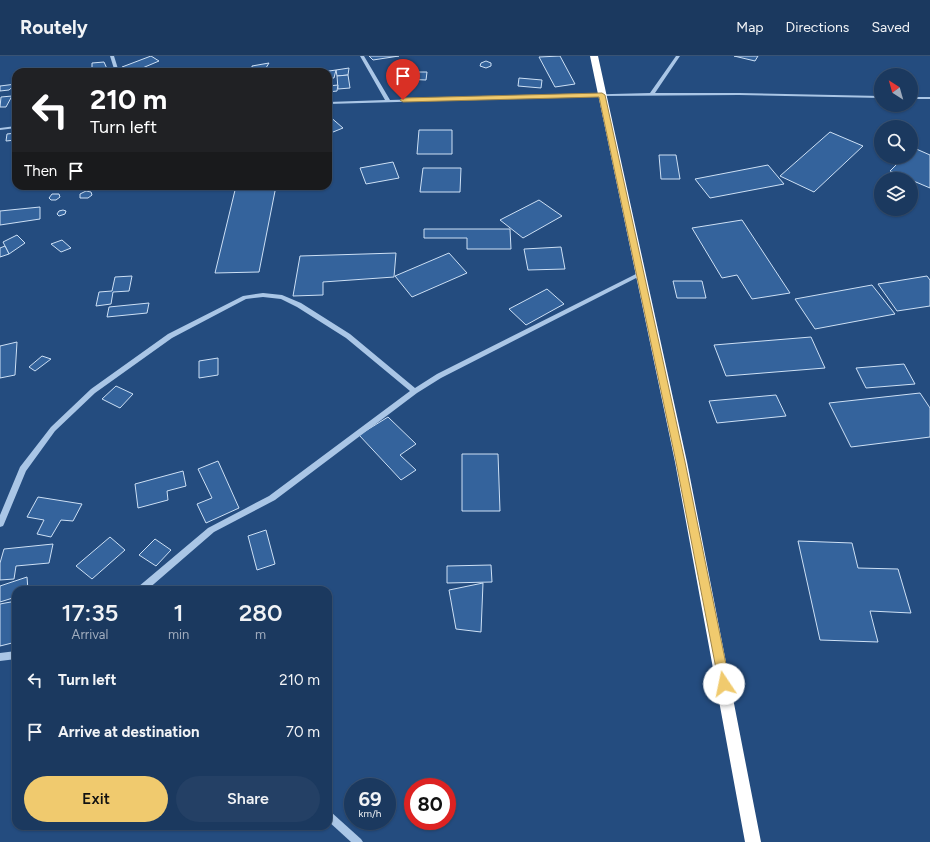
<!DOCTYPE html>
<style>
:root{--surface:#1b395f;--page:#244065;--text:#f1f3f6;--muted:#a0acbd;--line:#395374;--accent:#f0ca6e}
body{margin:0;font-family:Figtree,sans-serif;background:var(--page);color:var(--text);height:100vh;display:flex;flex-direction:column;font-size:15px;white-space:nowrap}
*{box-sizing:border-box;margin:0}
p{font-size:13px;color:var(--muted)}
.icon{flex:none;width:22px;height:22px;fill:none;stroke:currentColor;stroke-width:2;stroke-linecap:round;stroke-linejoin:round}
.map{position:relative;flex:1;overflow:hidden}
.side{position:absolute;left:12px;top:530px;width:320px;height:244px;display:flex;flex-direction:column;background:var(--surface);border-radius:12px;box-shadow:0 1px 3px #0004,0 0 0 1px var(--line)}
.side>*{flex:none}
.top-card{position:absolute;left:12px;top:12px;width:320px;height:122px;border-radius:12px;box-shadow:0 1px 3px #0004,0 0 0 1px var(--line);background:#202124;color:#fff;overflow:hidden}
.needle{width:26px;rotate:323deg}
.controls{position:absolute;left:874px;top:12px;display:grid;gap:8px}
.controls a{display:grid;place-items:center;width:44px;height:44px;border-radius:50%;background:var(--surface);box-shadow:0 1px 3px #0004,0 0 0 1px var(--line);font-size:20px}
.speed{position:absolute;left:344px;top:722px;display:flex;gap:8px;font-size:20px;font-weight:700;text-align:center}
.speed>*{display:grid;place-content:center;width:52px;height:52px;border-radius:50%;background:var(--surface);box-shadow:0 1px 3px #0004,0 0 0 1px var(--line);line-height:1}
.speed small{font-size:10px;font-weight:400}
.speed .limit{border:6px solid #d22;background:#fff;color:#111}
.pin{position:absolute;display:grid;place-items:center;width:34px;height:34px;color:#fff;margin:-41px -17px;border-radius:50% 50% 50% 0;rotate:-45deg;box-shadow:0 0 4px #0007}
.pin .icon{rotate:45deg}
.me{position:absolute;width:44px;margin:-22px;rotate:349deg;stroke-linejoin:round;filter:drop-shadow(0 0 3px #0008)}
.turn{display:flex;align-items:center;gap:14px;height:84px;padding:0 12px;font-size:18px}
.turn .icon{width:52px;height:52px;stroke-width:2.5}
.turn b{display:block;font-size:28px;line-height:34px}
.then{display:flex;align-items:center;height:38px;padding:0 12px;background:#0003;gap:8px;font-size:15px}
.eta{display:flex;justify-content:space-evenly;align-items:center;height:68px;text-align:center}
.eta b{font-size:24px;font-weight:600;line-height:28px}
.cta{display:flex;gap:8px;margin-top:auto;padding:8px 12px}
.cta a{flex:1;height:46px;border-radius:24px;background:var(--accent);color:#111;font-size:16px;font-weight:600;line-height:46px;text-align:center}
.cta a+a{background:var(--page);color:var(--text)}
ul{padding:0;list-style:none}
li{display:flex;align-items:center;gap:12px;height:52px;padding:0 12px}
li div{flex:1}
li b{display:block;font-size:15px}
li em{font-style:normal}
header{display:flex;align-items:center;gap:24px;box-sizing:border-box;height:56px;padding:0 20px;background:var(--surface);border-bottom:1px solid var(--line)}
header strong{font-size:19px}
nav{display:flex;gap:22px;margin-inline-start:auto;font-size:14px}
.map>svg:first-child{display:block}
.building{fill:#34639c;stroke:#cde0f5}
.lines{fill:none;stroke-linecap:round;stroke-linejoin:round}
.minor{fill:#aac6e6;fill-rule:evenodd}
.highway{fill:#fff;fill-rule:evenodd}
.route{fill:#f0ca6e;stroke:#9c8348}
</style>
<header>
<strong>Routely</strong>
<nav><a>Map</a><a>Directions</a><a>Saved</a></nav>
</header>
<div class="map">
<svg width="930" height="786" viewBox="0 0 930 786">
<rect width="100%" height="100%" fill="#244c7f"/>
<g class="building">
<polygon points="151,0 159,5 133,16 129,16 122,11"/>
<polygon points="369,0 399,0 373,4"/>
<polygon points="560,0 575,28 555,31 539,1"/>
<polygon points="734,0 758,0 755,5"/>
<polygon points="486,5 491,7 491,10 486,12 480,10 481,7"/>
<polygon points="104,6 108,15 92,16 92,7"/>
<polygon points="269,7 264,15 252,16 252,10"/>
<polygon points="349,12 348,19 337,20 336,14"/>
<polygon points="336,14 334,22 328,22 328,16 322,16"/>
<polygon points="404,16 427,16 426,24 403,23"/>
<polygon points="348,19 350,32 338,33 337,20"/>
<polygon points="519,22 542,24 541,32 518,30"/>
<polygon points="16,28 9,34 0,35 0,30"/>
<polygon points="338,29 337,35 328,36 328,30"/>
<polygon points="12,40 6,51 0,51 1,41"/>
<polygon points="328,59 343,72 328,78"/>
<polygon points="419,74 452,74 452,98 417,98"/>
<polygon points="830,76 863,90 814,136 780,120"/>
<polygon points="16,77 16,84 6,85 7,78"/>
<polygon points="914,92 930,99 930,132 890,115 904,101 911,101 911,95"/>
<polygon points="659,99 676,99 680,123 661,123"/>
<polygon points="393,106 399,122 366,128 360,112"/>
<polygon points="768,109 784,128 710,142 695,123"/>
<polygon points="423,112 461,112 460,136 420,136"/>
<polygon points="236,130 276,130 259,216 215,217"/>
<polygon points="86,135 91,136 92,139 88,142 80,142 80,138"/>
<polygon points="52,138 59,138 60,141 56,144 51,144 49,142"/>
<polygon points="539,144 562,160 523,182 500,164"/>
<polygon points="40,151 40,163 0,169 0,155"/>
<polygon points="63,154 66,155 65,158 59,160 57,158 59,155"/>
<polygon points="742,164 790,237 752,243 737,219 722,222 692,172"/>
<polygon points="424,173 510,173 511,193 467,193 467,182 424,182"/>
<polygon points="17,179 25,187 9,198 3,186"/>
<polygon points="62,184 71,192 61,196 51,188"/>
<polygon points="5,190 9,198 0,201 0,192"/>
<polygon points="561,191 565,213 528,214 524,193"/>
<polygon points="396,197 394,221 323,226 323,239 293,240 300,200"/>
<polygon points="449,197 467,217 412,241 395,220"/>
<polygon points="132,220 129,235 113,236 111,248 96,250 99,236 112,235 115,221"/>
<polygon points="927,220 930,224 930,250 897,255 878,228"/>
<polygon points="673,225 702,225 706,242 677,242"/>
<polygon points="872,229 895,258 815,273 795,243"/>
<polygon points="547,233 564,248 526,269 509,253"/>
<polygon points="149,247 147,257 107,261 109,251"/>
<polygon points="811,281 825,312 726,320 714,289"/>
<polygon points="17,286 15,319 0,322 0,290"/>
<polygon points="42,300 51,303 35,315 29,311"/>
<polygon points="218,302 218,319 199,322 199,305"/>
<polygon points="904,308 915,328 866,332 856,312"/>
<polygon points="116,330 133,338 120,352 102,343"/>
<polygon points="920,337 930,352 930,381 851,391 829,347"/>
<polygon points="776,339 786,360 717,367 709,345"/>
<polygon points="388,361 416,388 400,399 416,414 401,424 359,379"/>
<polygon points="462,398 498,398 500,455 462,455"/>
<polygon points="218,405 239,452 206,467 197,448 212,442 198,413"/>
<polygon points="183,415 186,430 167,435 168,444 138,452 135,428"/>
<polygon points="38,441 82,448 73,465 61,464 51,481 37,478 44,464 27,461"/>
<polygon points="266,474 275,508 257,514 248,480"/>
<polygon points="110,481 125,494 92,523 76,510"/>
<polygon points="155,483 171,494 156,510 139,499"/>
<polygon points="798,485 852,487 858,512 898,513 911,557 870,555 878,586 820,584"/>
<polygon points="53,488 49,507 16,510 14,523 0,524 0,507 4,493"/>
<polygon points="491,509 492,526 447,527 447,510"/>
<polygon points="27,521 28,534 16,534 16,541 0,546 0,530"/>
<polygon points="483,527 481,576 456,573 449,534"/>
<polygon points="16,545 16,586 0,590 0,548"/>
</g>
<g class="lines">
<g class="minor">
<polygon points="110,0 114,0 119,16 115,16"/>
<polygon points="360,0 364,0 390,44 650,37 676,0 680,0 655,37 739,37 881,40 881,42 739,39 602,40 328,48 328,46 385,44"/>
<rect x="911" y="41" width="19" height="2"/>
<polygon points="16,70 16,72 0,74 0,72"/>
<polygon points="640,216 642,217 642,219 441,322 417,337 275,444 214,476 147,534 137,534 138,531 208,472 269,440 410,335 346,282 297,251 281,243 263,241 246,243 172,282 95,337 55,375 26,415 4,468 3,470 0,471 0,459 20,411 51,371 91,333 168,278 243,240 263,237 282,239 301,247 350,278 415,332 437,318"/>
<polygon points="16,595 16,603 0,605 0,597"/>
<polygon points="328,754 331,756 361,783 363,786 351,786 328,765"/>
</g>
<polygon class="highway" points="590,0 598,0 687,406 761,786 745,786 675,406"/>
</g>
<polygon class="route" points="602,37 605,39 685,406 730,628 728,632 724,633 720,632 719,628 676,406 599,41 403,46 400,44 403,42"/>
</svg>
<div class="controls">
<a><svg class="needle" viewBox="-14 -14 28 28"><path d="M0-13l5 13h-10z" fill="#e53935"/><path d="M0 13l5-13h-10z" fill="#a0acbd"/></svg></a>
<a><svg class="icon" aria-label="search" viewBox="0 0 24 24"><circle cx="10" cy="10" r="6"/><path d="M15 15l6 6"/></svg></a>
<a><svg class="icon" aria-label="layers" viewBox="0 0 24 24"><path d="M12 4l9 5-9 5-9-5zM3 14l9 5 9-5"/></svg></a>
</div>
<div class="speed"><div>69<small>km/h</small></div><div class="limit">80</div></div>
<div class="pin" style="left:403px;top:44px;background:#d93025"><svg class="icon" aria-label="arrive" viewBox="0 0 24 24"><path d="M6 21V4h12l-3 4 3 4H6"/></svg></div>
<svg class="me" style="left:724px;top:628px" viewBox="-20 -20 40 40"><circle r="19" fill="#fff"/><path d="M0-13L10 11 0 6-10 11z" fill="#f0ca6e"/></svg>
<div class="top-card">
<div class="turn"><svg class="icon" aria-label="left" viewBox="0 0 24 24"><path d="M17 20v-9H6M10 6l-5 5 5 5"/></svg><div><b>210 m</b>Turn left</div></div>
<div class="then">Then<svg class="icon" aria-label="arrive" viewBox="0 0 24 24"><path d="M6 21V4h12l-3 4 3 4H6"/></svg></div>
</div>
<section class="side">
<div class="eta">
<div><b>17:35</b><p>Arrival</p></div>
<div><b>1</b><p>min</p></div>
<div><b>280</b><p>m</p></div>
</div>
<ul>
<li><svg class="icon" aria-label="left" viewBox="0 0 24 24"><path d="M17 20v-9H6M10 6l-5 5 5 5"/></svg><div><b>Turn left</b></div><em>210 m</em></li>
<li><svg class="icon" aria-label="arrive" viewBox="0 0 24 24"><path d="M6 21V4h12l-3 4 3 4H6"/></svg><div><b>Arrive at destination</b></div><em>70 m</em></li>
</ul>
<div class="cta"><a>Exit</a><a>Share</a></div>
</section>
</div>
